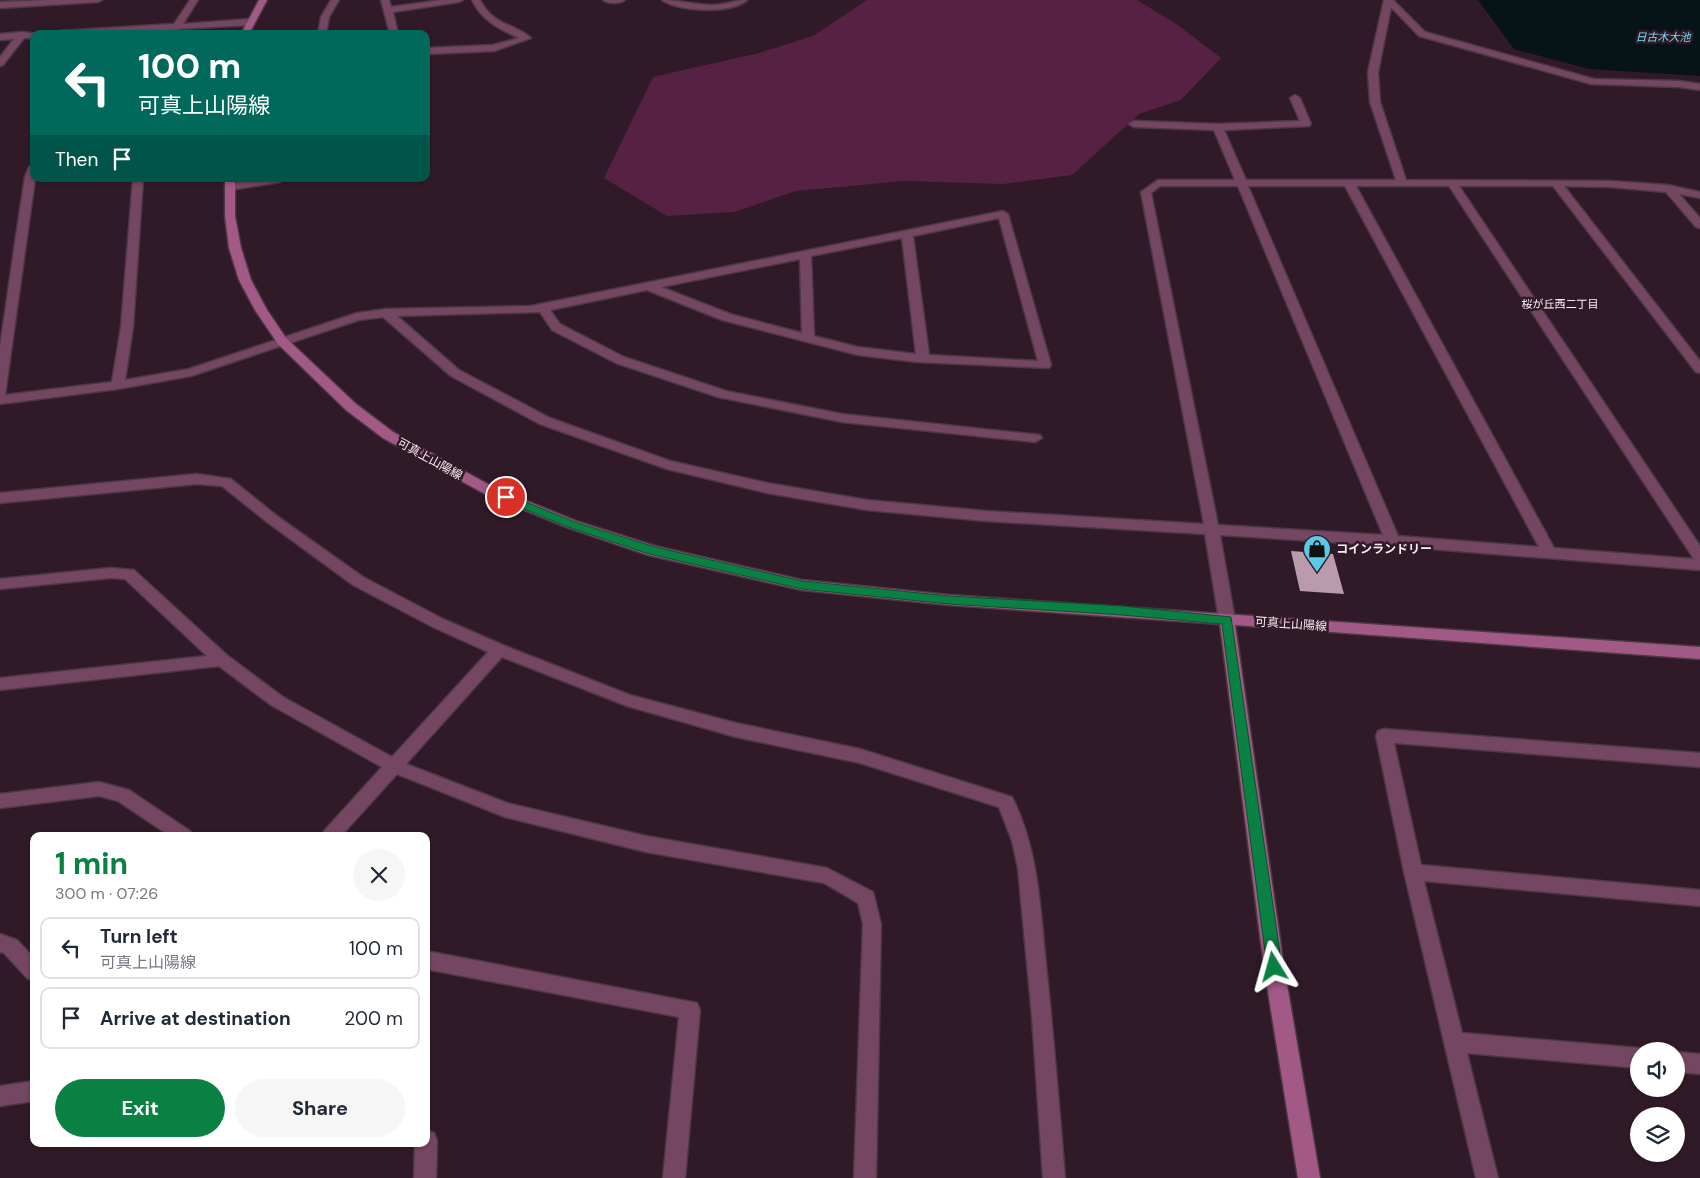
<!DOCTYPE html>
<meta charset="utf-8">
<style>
:root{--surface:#fff;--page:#f6f6f7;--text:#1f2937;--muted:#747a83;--line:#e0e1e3;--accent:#0b8043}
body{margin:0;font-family:"DM Sans","Noto Sans JP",sans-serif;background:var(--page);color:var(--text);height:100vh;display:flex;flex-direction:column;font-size:19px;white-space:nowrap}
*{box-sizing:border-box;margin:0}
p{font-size:16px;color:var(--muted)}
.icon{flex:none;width:28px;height:28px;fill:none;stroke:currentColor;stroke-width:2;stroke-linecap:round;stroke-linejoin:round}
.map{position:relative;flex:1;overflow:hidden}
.drawer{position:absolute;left:30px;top:832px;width:400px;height:315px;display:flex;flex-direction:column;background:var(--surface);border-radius:10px;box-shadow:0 1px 4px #0004}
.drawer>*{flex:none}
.hud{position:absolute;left:30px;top:30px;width:400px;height:152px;border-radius:10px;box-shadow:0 1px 4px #0004;background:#00695c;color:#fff;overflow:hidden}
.fabs{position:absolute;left:1630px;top:1042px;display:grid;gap:10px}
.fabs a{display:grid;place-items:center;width:55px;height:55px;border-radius:50%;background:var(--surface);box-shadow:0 1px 4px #0004;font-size:25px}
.pin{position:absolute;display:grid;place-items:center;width:42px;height:42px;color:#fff;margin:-21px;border:2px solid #fff;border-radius:50%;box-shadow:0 1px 5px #0007}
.me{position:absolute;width:55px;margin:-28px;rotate:352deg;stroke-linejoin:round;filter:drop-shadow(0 0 4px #0008)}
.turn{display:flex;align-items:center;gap:18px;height:105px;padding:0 25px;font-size:22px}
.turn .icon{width:65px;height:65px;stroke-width:2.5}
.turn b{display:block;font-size:35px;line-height:42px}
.then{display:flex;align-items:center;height:48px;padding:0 25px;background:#0003;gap:10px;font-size:19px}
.round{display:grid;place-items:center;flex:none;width:52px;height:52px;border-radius:26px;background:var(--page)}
.summary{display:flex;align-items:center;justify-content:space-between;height:85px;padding:0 25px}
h1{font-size:30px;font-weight:700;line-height:38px;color:var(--accent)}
.button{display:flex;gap:10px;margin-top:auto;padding:10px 25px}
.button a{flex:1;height:58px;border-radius:30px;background:var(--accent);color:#fff;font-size:20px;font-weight:700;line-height:58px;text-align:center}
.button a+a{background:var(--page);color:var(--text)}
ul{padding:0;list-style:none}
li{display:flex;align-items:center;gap:15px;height:62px;margin:0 10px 8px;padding:0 15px;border:2px solid var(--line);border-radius:10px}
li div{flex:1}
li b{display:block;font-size:19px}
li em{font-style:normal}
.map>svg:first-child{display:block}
.green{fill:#572143}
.water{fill:#061317}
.building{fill:#b99bac}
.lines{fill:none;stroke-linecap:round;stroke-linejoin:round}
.street-casing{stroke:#4c3744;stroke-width:3}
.secondary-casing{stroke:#4c3744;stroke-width:3}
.street{fill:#754662;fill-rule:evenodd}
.secondary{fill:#a35986;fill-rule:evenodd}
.route{fill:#0b8043;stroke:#07532c}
.labels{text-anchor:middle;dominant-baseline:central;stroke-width:5;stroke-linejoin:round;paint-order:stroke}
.far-water-label{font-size:11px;font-style:italic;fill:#72dfff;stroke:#301a27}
.far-neighbourhood-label{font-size:11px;fill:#faeaf3;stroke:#301a27}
.street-label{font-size:12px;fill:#faeaf3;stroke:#301a27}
.poi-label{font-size:12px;font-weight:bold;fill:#faeaf3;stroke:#301a27;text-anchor:start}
</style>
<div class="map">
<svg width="1700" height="1178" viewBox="0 0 1700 1178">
<rect width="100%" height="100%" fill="#301a27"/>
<polygon class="green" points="867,0 1137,0 1178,25 1221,58 1181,100 1139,114 1072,175 1003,184 904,181 796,191 734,212 667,216 604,178 653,77 759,53 813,36"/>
<polygon class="water" points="1478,0 1700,0 1700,76 1589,69 1514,49"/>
<polygon class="building" points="1291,551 1333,554 1344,594 1300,591"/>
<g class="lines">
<defs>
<g id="street">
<polygon points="49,0 102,0 98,2 0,8 0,2"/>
<polygon points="190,0 198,0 183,24 250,19 254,22 250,25 179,29 176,34 170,34 170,30 104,34 55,34 59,31 174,24"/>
<polygon points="331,0 339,0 329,17 326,34 318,34 321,17"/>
<polygon points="381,0 389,0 391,7 441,0 463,0 459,2 393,12 398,34 390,34"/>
<path d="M472,0H480C493,26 514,23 531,38L494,51L426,54V48L493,45L519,38C499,29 481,20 472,0Z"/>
<path d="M603,0H625C620,4 608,4 603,0Z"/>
<path d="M662,0C679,0 695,5 713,5C725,5 735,0 747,0C731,14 678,12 662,0Z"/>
<path d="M1384,0H1393L1425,32L1594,79L1679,81L1700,84V90L1679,87L1591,84L1419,36L1391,7L1378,72L1380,102L1406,180L1610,181L1668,185L1700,192V198L1679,194L1700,218V228L1696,227L1666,192L1610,187L1564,186L1700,361V373L1696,372L1553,186H1459L1700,546V570L1393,546L1220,535L1235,620L1232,624L1227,626L1222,624L1219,620L1205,534L986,521L867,510L767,493L667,469L540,424L451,376L383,317L359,320L191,376L118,389L0,404V347L16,236L25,177L29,167L34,164L35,179L5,395L112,382L121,327L133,179H143L133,327L125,380L189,369L357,313L386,309L531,306L1003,211L1008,214L1051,365L1049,368L917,362L858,355L722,320L647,290L550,310L560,324L624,357L726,391L842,414L1040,435L1042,438L1035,442L842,422L718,397L616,363L552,330L540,312L397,316L459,370L550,418L670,461L767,483L867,500L986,511L1204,524L1141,192L1158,180H1235L1214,130L1134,127L1129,124L1134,121L1218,124L1300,121L1290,98L1295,95L1300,98L1311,124L1309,126L1224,130L1246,180H1396L1370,102L1368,72ZM1160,186H1238L1383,535L1218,525L1151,193ZM1248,186H1345L1539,547L1398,536ZM1356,186H1449L1694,559L1554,548ZM999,218L1038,361L929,355L913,236ZM902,238L916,354L858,347L814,336L811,256ZM800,259L802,333L730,314L661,287Z"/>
<polygon points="22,32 37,34 34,34 34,38 24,38 3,65 0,66 0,57 14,39 0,40 0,34"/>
<polygon points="262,179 285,179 280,182 230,190 225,187 230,184"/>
<path d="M197,474L231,479L277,516L363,577L443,619L505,646L630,695L736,723L860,749L1012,797C1037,847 1040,901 1045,955C1053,1029 1059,1104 1065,1178H1043L1032,1016L1018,868L1012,841L999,807L860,763L736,737L627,706L502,657L406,764L507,803L646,836L827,868L873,892L881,924L876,1178H854L863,924L858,903L824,883L646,852L505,817L397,774L341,836H321L324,831L382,767L271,705L219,666L0,690V678L207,656L125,579L110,578L0,589V579L110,568L134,570L228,656L283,697L392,757L488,652L433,627L353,585L267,522L222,486L197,484L0,503V493Z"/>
<polygon points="1384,729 1700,753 1700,767 1394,743 1421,865 1700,890 1700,906 1424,881 1462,1033 1639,1048 1646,1051 1639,1051 1639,1068 1467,1053 1498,1178 1476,1178 1404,872 1376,736 1378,731"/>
<polygon points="99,782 129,790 190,831 193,836 170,836 118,801 99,796 0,808 0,794"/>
<polygon points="0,934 17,940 34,958 34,981 27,978 4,953 0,952"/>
<polygon points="426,951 697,1003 700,1010 685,1178 663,1178 679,1017 426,969"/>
<polygon points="1676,1052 1700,1054 1700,1074 1676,1072"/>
<polygon points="34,1081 34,1101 0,1106 0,1086"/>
<polygon points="426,1130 434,1133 437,1141 436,1178 414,1178 415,1144 426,1144"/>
</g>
<g id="secondary">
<polygon points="259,0 267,0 249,34 241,34"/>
<polygon points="225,179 235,179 235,216 241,248 251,280 267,310 286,338 356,404 393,432 495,488 576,521 655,546 802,580 949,595 1700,647 1700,659 1235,625 1284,967 1320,1178 1298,1178 1264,967 1220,624 949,605 802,590 648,555 566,527 485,494 383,438 346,410 278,344 255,310 239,280 229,248 225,216"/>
</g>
</defs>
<use href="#street" class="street-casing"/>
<use href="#secondary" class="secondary-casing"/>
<use href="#street" class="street"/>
<use href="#secondary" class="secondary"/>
</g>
<polygon class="route" points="506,494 575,522 655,547 802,581 949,596 1122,606 1231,617 1282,967 1280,972 1274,974 1269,972 1267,967 1222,624 1122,615 949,604 802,589 649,554 568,527 502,500 501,497 502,495"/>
<defs>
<symbol id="shop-pin" viewBox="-11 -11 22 30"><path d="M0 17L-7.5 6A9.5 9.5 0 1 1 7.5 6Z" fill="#5ac8e6" stroke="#301a27"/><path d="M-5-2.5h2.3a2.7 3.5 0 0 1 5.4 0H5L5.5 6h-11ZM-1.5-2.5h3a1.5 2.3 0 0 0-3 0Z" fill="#111"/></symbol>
</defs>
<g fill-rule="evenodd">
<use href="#shop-pin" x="1301" y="533" width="32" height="43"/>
</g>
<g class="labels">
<g class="far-water-label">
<text x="1663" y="37">日古木大池</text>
</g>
<g class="far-neighbourhood-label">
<text x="1560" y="304">桜が丘西二丁目</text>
</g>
<g class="street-label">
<text transform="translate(430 459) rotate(29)">可真上山陽線</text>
<text transform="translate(1291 624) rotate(4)">可真上山陽線</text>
</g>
<g class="poi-label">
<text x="1336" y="549">コインランドリー</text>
</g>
</g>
</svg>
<div class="fabs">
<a><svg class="icon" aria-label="sound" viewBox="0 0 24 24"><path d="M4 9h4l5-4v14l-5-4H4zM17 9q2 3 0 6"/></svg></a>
<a><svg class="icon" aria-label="layers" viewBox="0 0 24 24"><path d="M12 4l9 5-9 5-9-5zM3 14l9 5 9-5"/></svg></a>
</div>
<div class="pin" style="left:506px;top:497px;background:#d93025"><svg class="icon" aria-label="arrive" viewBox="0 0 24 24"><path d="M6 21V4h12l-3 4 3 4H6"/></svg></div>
<svg class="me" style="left:1274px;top:967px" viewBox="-20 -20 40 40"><path d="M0-17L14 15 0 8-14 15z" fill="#0b8043" stroke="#fff" stroke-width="4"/></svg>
<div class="hud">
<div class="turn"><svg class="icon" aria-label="left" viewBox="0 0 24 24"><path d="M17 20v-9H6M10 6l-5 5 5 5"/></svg><div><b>100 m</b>可真上山陽線</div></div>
<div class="then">Then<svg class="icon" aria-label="arrive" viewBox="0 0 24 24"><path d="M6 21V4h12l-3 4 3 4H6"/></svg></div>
</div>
<section class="drawer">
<div class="summary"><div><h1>1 min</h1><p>300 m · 07:26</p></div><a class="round"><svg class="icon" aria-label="close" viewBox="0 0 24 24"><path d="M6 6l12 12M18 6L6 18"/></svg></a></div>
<ul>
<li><svg class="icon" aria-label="left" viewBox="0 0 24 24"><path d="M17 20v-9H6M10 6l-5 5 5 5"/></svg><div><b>Turn left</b><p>可真上山陽線</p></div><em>100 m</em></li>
<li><svg class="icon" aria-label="arrive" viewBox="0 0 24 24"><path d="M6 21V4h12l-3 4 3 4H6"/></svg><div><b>Arrive at destination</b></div><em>200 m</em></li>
</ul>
<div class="button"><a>Exit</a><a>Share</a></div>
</section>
</div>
